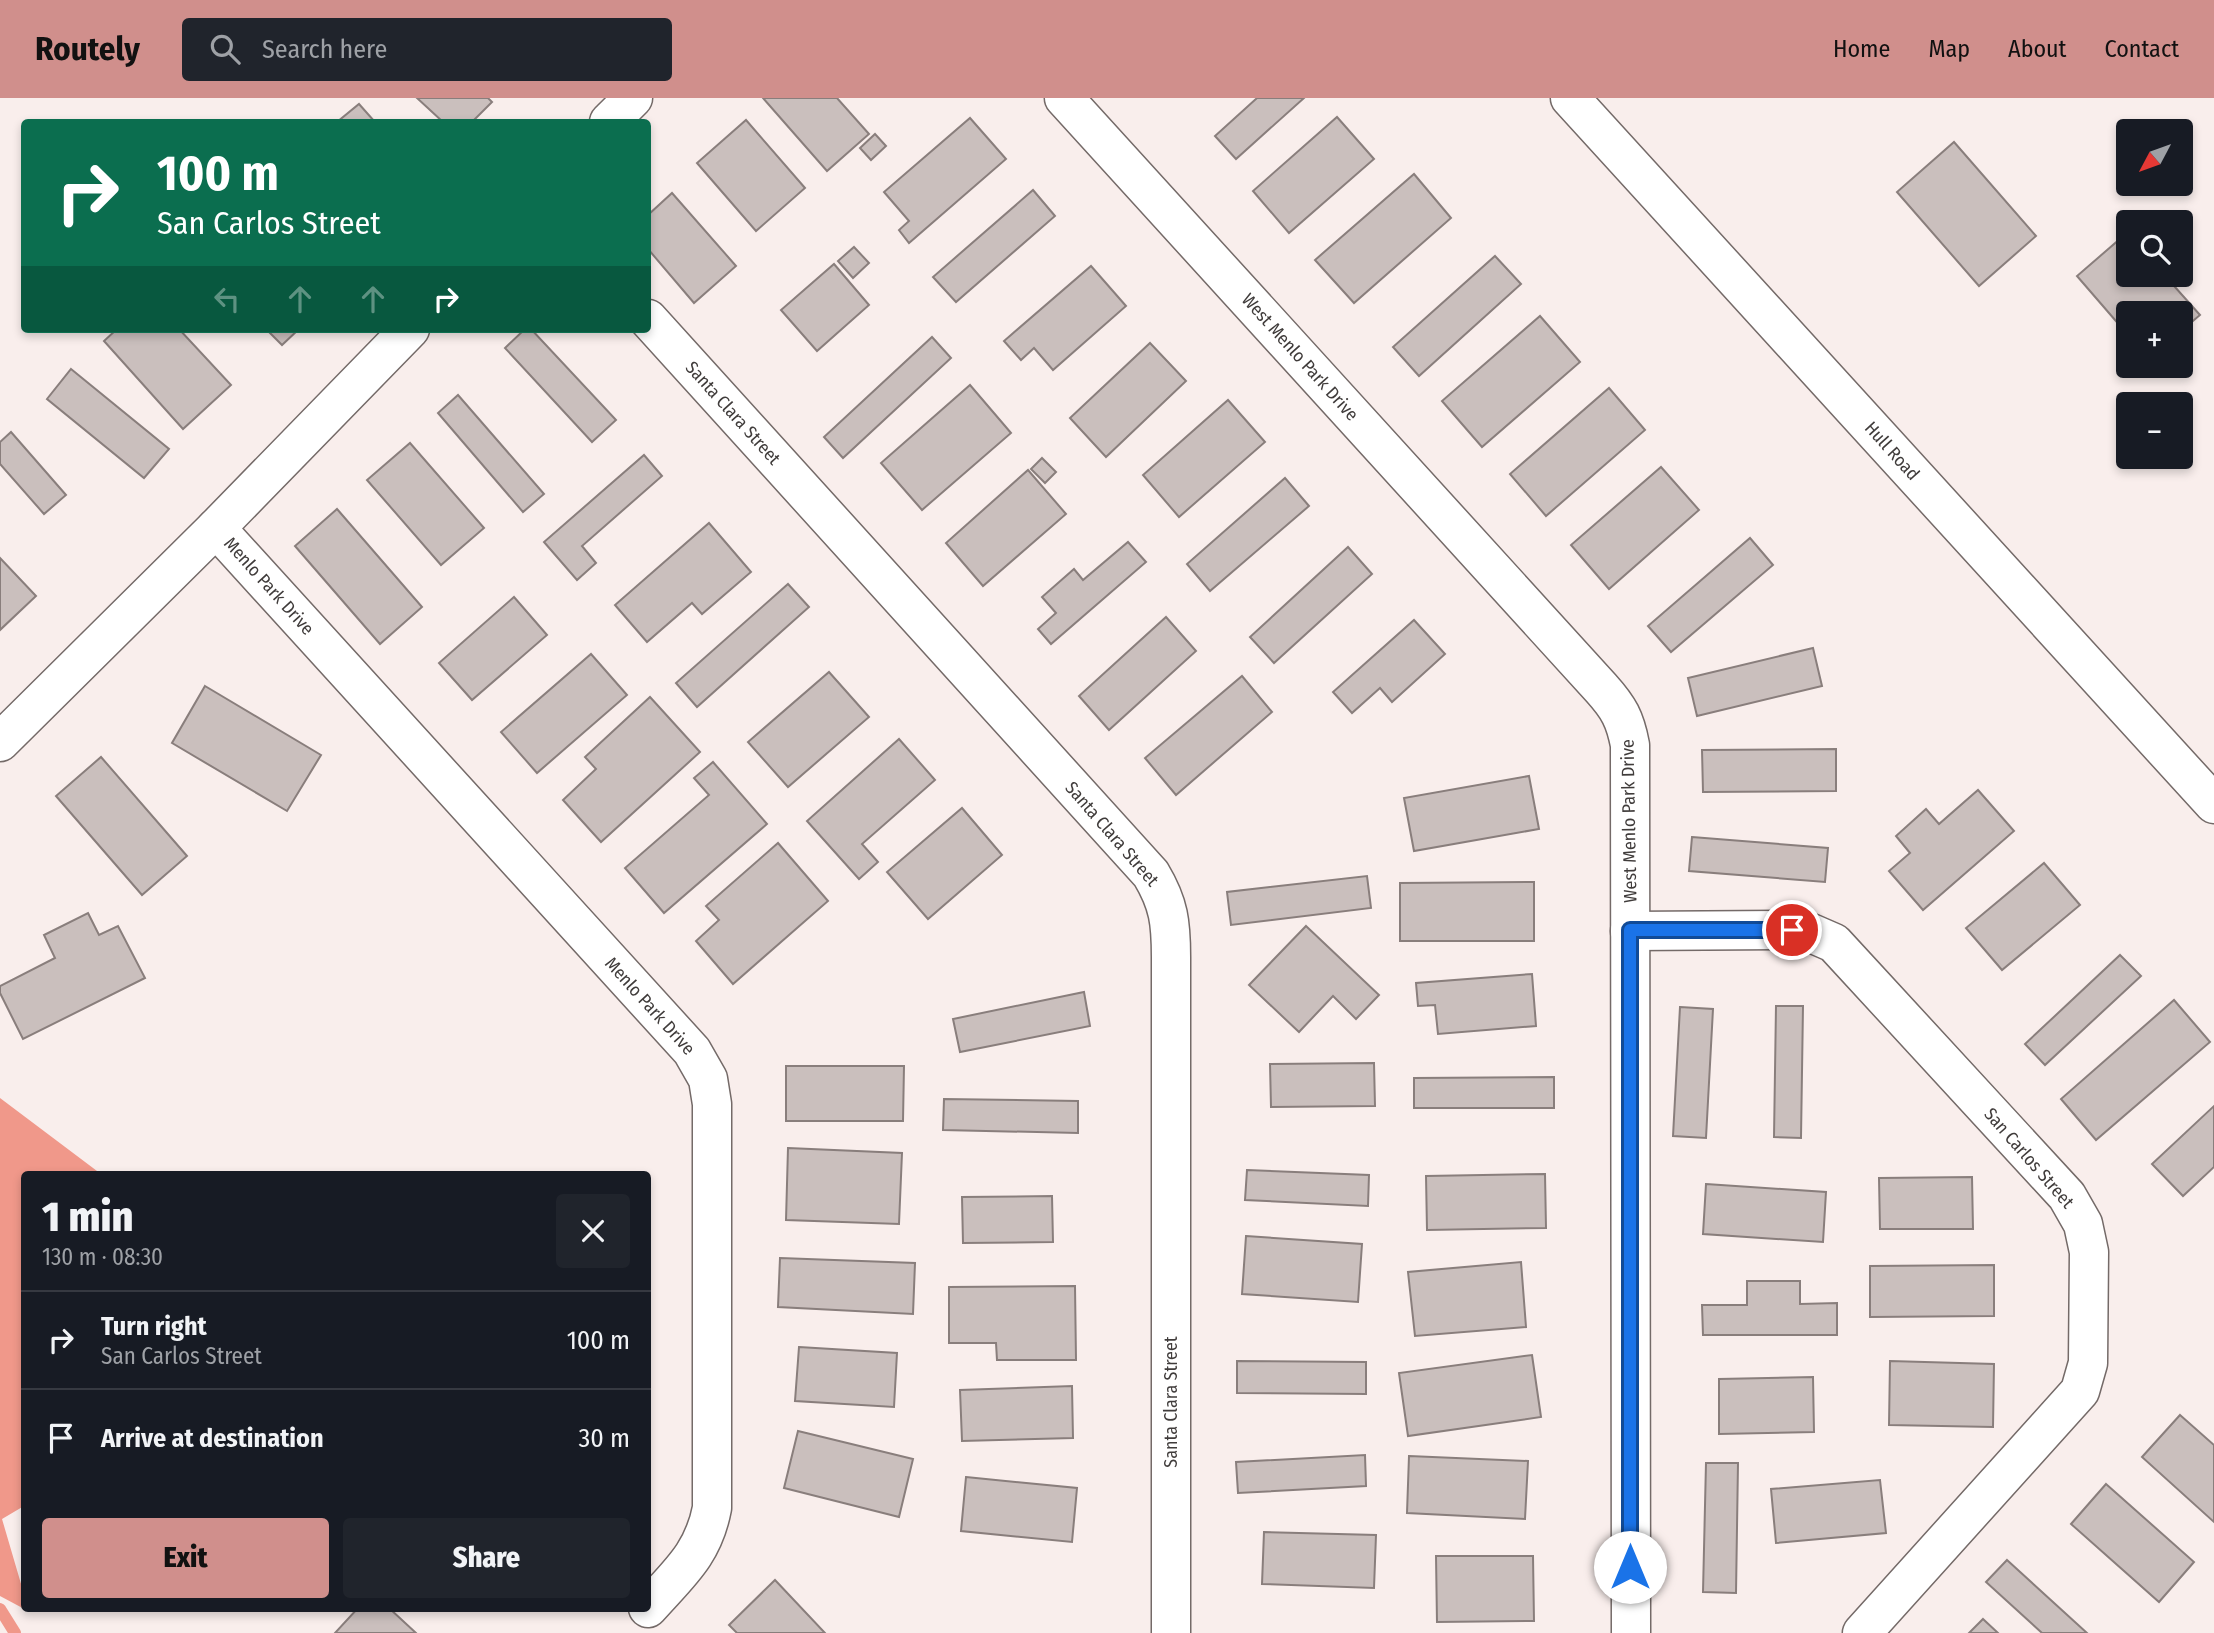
<!DOCTYPE html>
<meta charset="utf-8">
<style>
:root{--surface:#171b24;--page:#20242c;--text:#f1f3f6;--muted:#9ea1a6;--line:#363941;--accent:#d08f8c}
body{margin:0;font-family:"Fira Sans Condensed",sans-serif;background:var(--page);color:var(--text);height:100vh;display:flex;flex-direction:column;font-size:26px;white-space:nowrap}
*{box-sizing:border-box;margin:0}
p{font-size:23px;color:var(--muted)}
.icon{flex:none;width:38px;height:38px;fill:none;stroke:currentColor;stroke-width:2;stroke-linecap:round;stroke-linejoin:round}
.map{position:relative;flex:1;overflow:hidden}
.side{position:absolute;left:21px;top:1073px;width:630px;height:441px;display:flex;flex-direction:column;background:var(--surface);border-radius:7px;box-shadow:0 4px 10px #0003}
.side>*{flex:none}
.hud{position:absolute;left:21px;top:21px;width:630px;height:214px;border-radius:7px;box-shadow:0 4px 10px #0003;background:#0b6e4f;color:#fff;overflow:hidden}
.needle{width:46px;rotate:229deg}
.controls{position:absolute;left:2116px;top:21px;display:grid;gap:14px}
.controls a{display:grid;place-items:center;width:77px;height:77px;border-radius:7px;background:var(--surface);box-shadow:0 4px 10px #0003;font-size:35px}
.pin{position:absolute;display:grid;place-items:center;width:60px;height:60px;color:#fff;margin:-30px;border:4px solid #fff;border-radius:50%;box-shadow:0 2px 7px #0007}
.me{position:absolute;width:77px;margin:-38px;rotate:0deg;stroke-linejoin:round;filter:drop-shadow(0 0 5px #0008)}
.turn{display:flex;align-items:center;gap:24px;height:147px;padding:0 21px;font-size:32px}
.turn .icon{width:91px;height:91px;stroke-width:2.5}
.turn b{display:block;font-size:49px;line-height:60px}
.lanes{display:flex;align-items:center;height:66px;padding:0 21px;background:#0003;justify-content:center;gap:35px;direction:ltr}
.lanes .off{opacity:.35}
.round{display:grid;place-items:center;flex:none;width:74px;height:74px;border-radius:7px;background:var(--page)}
.head{display:flex;align-items:center;justify-content:space-between;height:119px;padding:0 21px}
h1{font-size:42px;font-weight:800;line-height:52px}
.cta{display:flex;gap:14px;margin-top:auto;padding:14px 21px}
.cta a{flex:1;height:80px;border-radius:7px;background:var(--accent);color:#111;font-size:28px;font-weight:800;line-height:80px;text-align:center}
.cta a+a{background:var(--page);color:var(--text)}
ul{padding:0;list-style:none}
li{display:flex;align-items:center;gap:21px;height:98px;padding:0 21px;border-top:2px solid var(--line)}
li div{flex:1}
li b{display:block;font-size:26px}
li em{font-style:normal}
header{display:flex;align-items:center;gap:42px;box-sizing:border-box;height:98px;padding:0 35px;background:var(--accent);color:#111}
header strong{font-size:33px}
nav{display:flex;gap:38px;margin-inline-start:auto;font-size:24px}
.search{width:490px;height:63px;background:var(--page);display:flex;align-items:center;gap:18px;box-sizing:border-box;padding:0 24px;border-radius:7px;color:var(--muted);font-size:26px}
.map>svg:first-child{display:block}
.water{fill:#f0988a}
.lines{fill:none;stroke-linecap:round;stroke-linejoin:round}
.stream{stroke:#f0988a;stroke-width:12}
.building{fill:#cabfbd;stroke:#897e7c;stroke-width:2}
.minor-casing{stroke:#746a68;stroke-width:41}
.minor{stroke:#fff;stroke-width:38}
.route-casing{stroke:#114b97;stroke-width:18}
.route{stroke:#1a73e8;stroke-width:12}
.labels{text-anchor:middle;dominant-baseline:central;stroke-width:5;stroke-linejoin:round;paint-order:stroke}
.street-label{font-size:18px;fill:#403c3b;stroke:#fff}
</style>
<header>
<strong>Routely</strong>
<div class="search"><svg class="icon" aria-label="search" viewBox="0 0 24 24"><circle cx="10" cy="10" r="6"/><path d="M15 15l6 6"/></svg>Search here</div>
<nav><a>Home</a><a>Map</a><a>About</a><a>Contact</a></nav>
</header>
<div class="map">
<svg width="2214" height="1535" viewBox="0 0 2214 1535">
<rect width="100%" height="100%" fill="#f9eeec"/>
<polygon class="water" points="0,1000 101,1076 24,1076 24,1408 2,1421 24,1496 24,1510 29,1510 30,1514 0,1498"/>
<g class="lines">
<polyline class="stream" points="0,1511 15,1535"/>
</g>
<g class="building">
<polygon points="417,0 488,0 492,4 472,24 443,24"/>
<polygon points="763,0 837,0 869,36 827,73"/>
<polygon points="1257,0 1304,0 1236,61 1215,38"/>
<polygon points="359,6 375,24 337,24"/>
<polygon points="1337,19 1374,61 1289,135 1253,93"/>
<polygon points="970,20 1006,61 909,145 899,132 909,123 884,94"/>
<polygon points="746,22 805,90 756,133 697,65"/>
<polygon points="875,36 886,48 871,62 860,50"/>
<polygon points="1954,44 2036,138 1979,188 1897,94"/>
<polygon points="1414,76 1451,120 1354,205 1315,162"/>
<polygon points="1033,92 1055,118 956,204 933,179"/>
<polygon points="672,95 736,168 694,205 648,151 648,117"/>
<polygon points="2128,134 2128,177 2168,177 2166,179 2200,217 2180,234 2180,215 2128,215 2128,237 2077,178"/>
<polygon points="854,149 869,165 853,180 838,163"/>
<polygon points="1495,158 1521,186 1419,278 1393,249"/>
<polygon points="834,166 869,207 817,253 781,212"/>
<polygon points="1091,168 1126,208 1053,272 1034,250 1021,262 1004,243"/>
<polygon points="1540,218 1580,264 1482,349 1442,303"/>
<polygon points="117,231 179,231 231,287 183,331 104,243"/>
<polygon points="266,231 299,231 282,247"/>
<polygon points="525,231 531,231 616,322 592,344 505,250"/>
<polygon points="932,239 951,260 843,360 824,339"/>
<polygon points="1150,245 1186,283 1106,359 1070,320"/>
<polygon points="71,271 169,351 144,380 47,301"/>
<polygon points="970,287 1011,335 922,412 881,365"/>
<polygon points="1609,290 1645,332 1546,418 1510,376"/>
<polygon points="458,297 544,396 523,414 438,315"/>
<polygon points="1228,302 1265,344 1179,419 1143,377"/>
<polygon points="11,334 66,397 44,416 0,366 0,344"/>
<polygon points="410,345 484,430 441,467 367,382"/>
<polygon points="644,357 662,378 582,448 596,465 577,482 544,444"/>
<polygon points="1042,360 1056,374 1045,385 1031,371"/>
<polygon points="1661,369 1699,412 1609,491 1571,447"/>
<polygon points="1028,372 1066,416 983,488 946,445"/>
<polygon points="1285,380 1309,408 1210,493 1187,466"/>
<polygon points="337,411 422,509 380,546 295,448"/>
<polygon points="709,425 751,474 702,516 692,505 647,544 615,507"/>
<polygon points="1750,440 1773,467 1671,554 1648,528"/>
<polygon points="1128,444 1146,464 1051,546 1038,531 1056,515 1042,499 1074,471 1083,482"/>
<polygon points="1348,449 1372,476 1274,565 1250,539"/>
<polygon points="0,460 36,498 0,532"/>
<polygon points="788,486 809,509 697,609 676,585"/>
<polygon points="514,499 547,537 472,602 439,565"/>
<polygon points="1166,519 1196,553 1109,632 1079,598"/>
<polygon points="1414,522 1445,556 1392,604 1380,590 1352,615 1333,594"/>
<polygon points="1813,550 1822,588 1697,618 1688,580"/>
<polygon points="591,556 627,597 537,675 501,634"/>
<polygon points="829,574 869,619 788,689 748,644"/>
<polygon points="1242,578 1272,614 1176,697 1145,660"/>
<polygon points="205,588 321,657 287,713 172,645"/>
<polygon points="650,599 700,654 601,744 563,702 596,671 585,659"/>
<polygon points="899,641 935,682 862,746 878,764 859,781 807,723"/>
<polygon points="1836,651 1836,693 1703,694 1702,652"/>
<polygon points="101,659 187,758 142,797 56,698"/>
<polygon points="713,664 767,726 664,815 625,770 709,697 694,680"/>
<polygon points="1529,678 1539,731 1414,753 1404,700"/>
<polygon points="1978,692 2014,733 1923,812 1889,773 1910,755 1896,738 1926,711 1939,726"/>
<polygon points="962,710 1002,757 928,821 887,774"/>
<polygon points="1692,739 1828,750 1825,784 1689,773"/>
<polygon points="778,745 828,803 733,886 696,843 719,822 706,808"/>
<polygon points="2044,765 2080,807 2002,872 1966,830"/>
<polygon points="1367,778 1371,810 1231,827 1227,794"/>
<polygon points="1534,784 1534,843 1400,843 1400,785"/>
<polygon points="88,815 99,837 118,828 145,880 23,941 0,895 0,888 55,860 44,837"/>
<polygon points="1306,828 1379,897 1356,921 1333,898 1299,934 1249,887"/>
<polygon points="2120,857 2141,878 2045,967 2025,946"/>
<polygon points="1532,876 1536,928 1438,936 1435,907 1418,908 1416,885"/>
<polygon points="1084,894 1090,928 960,954 953,921"/>
<polygon points="2174,902 2210,944 2096,1042 2061,1001"/>
<polygon points="1776,908 1803,908 1801,1040 1774,1039"/>
<polygon points="1680,909 1713,911 1706,1040 1673,1038"/>
<polygon points="1374,965 1375,1008 1271,1009 1270,966"/>
<polygon points="786,968 904,968 903,1023 786,1023"/>
<polygon points="1554,979 1554,1010 1414,1010 1414,980"/>
<polygon points="944,1001 1078,1003 1078,1035 943,1032"/>
<polygon points="2214,1008 2214,1069 2183,1098 2152,1066"/>
<polygon points="788,1050 902,1055 899,1126 786,1122"/>
<polygon points="1247,1072 1369,1077 1368,1108 1245,1102"/>
<polygon points="1545,1076 1546,1130 1427,1132 1426,1078"/>
<polygon points="1972,1079 1973,1131 1880,1131 1879,1080"/>
<polygon points="1706,1086 1826,1094 1823,1144 1703,1136"/>
<polygon points="1052,1098 1053,1144 963,1145 962,1099"/>
<polygon points="1246,1138 1362,1146 1358,1204 1242,1196"/>
<polygon points="780,1160 915,1165 913,1216 778,1209"/>
<polygon points="1521,1164 1526,1229 1415,1238 1408,1174"/>
<polygon points="1994,1167 1994,1218 1870,1219 1870,1168"/>
<polygon points="1747,1183 1800,1183 1800,1206 1837,1205 1837,1237 1703,1237 1702,1207 1747,1207"/>
<polygon points="1075,1188 1076,1262 997,1262 996,1245 949,1245 949,1189"/>
<polygon points="799,1249 897,1255 894,1309 795,1303"/>
<polygon points="1532,1257 1541,1319 1408,1338 1399,1275"/>
<polygon points="1237,1263 1366,1264 1366,1296 1237,1295"/>
<polygon points="1890,1263 1994,1266 1993,1329 1889,1327"/>
<polygon points="1813,1279 1814,1334 1719,1336 1719,1281"/>
<polygon points="1072,1288 1073,1340 962,1343 960,1292"/>
<polygon points="2180,1317 2214,1347 2214,1424 2142,1359"/>
<polygon points="798,1333 913,1361 899,1419 784,1390"/>
<polygon points="1365,1357 1366,1388 1238,1395 1236,1364"/>
<polygon points="1409,1358 1528,1363 1525,1421 1407,1415"/>
<polygon points="1706,1365 1738,1365 1736,1495 1703,1494"/>
<polygon points="966,1379 1077,1390 1072,1444 961,1433"/>
<polygon points="1880,1382 1886,1435 1776,1445 1771,1391"/>
<polygon points="2106,1386 2194,1464 2159,1504 2071,1426"/>
<polygon points="1264,1434 1376,1437 1374,1490 1262,1486"/>
<polygon points="1436,1458 1533,1458 1534,1523 1437,1524"/>
<polygon points="2007,1462 2087,1535 2042,1535 1986,1484"/>
<polygon points="775,1482 825,1535 737,1535 729,1527"/>
<polygon points="358,1510 389,1510 416,1535 335,1535"/>
<polygon points="1983,1521 1998,1535 1969,1535"/>
</g>
<g class="lines">
<defs>
<g id="minor">
<path d="M1064,0L1601,590C1619,610 1625,621 1630,647L1631,1535"/>
<polyline points="1570,0 2214,706"/>
<polyline points="609,24 633,0"/>
<path d="M648,221L1151,776C1169,806 1171,825 1171,859V1535"/>
<path d="M216,430L692,953L708,981L712,1006V1410C703,1457 678,1476 648,1510"/>
<polyline points="0,644 216,430 410,231"/>
<polyline points="1630,833 1792,832 1811,835 1834,845 2067,1098 2083,1126 2089,1154 2088,1265 2080,1293 1862,1535"/>
</g>
</defs>
<use href="#minor" class="minor-casing"/>
<use href="#minor" class="minor"/>
</g>
<g class="lines">
<defs>
<polyline id="route" points="1630,1469 1630,832 1792,832"/>
</defs>
<use href="#route" class="route-casing"/>
<use href="#route" class="route"/>
</g>
<g class="labels">
<g class="street-label">
<text transform="translate(1300 259) rotate(48)">West Menlo Park Drive</text>
<text transform="translate(733 315) rotate(48)">Santa Clara Street</text>
<text transform="translate(1892 353) rotate(48)">Hull Road</text>
<text transform="translate(269 488) rotate(48)">Menlo Park Drive</text>
<text transform="translate(1629 723) rotate(-91)">West Menlo Park Drive</text>
<text transform="translate(1112 736) rotate(49)">Santa Clara Street</text>
<text transform="translate(650 908) rotate(48)">Menlo Park Drive</text>
<text transform="translate(2029 1060) rotate(49)">San Carlos Street</text>
<text transform="translate(1171 1304) rotate(-90)">Santa Clara Street</text>
</g>
</g>
</svg>
<div class="controls">
<a><svg class="needle" viewBox="-14 -14 28 28"><path d="M0-13l5 13h-10z" fill="#e53935"/><path d="M0 13l5-13h-10z" fill="#9ea1a6"/></svg></a>
<a><svg class="icon" aria-label="search" viewBox="0 0 24 24"><circle cx="10" cy="10" r="6"/><path d="M15 15l6 6"/></svg></a>
<a>+</a>
<a>−</a>
</div>
<div class="pin" style="left:1792px;top:832px;background:#d93025"><svg class="icon" aria-label="arrive" viewBox="0 0 24 24"><path d="M6 21V4h12l-3 4 3 4H6"/></svg></div>
<svg class="me" style="left:1630px;top:1469px" viewBox="-20 -20 40 40"><circle r="19" fill="#fff"/><path d="M0-13L10 11 0 6-10 11z" fill="#1a73e8"/></svg>
<div class="hud">
<div class="turn"><svg class="icon" aria-label="right" viewBox="0 0 24 24"><path d="M7 20v-9h11M14 6l5 5-5 5"/></svg><div><b>100 m</b>San Carlos Street</div></div>
<div class="lanes"><svg class="icon off" aria-label="left" viewBox="0 0 24 24"><path d="M17 20v-9H6M10 6l-5 5 5 5"/></svg><svg class="icon off" aria-label="ahead" viewBox="0 0 24 24"><path d="M12 20V5M6 11l6-6 6 6"/></svg><svg class="icon off" aria-label="ahead" viewBox="0 0 24 24"><path d="M12 20V5M6 11l6-6 6 6"/></svg><svg class="icon" aria-label="right" viewBox="0 0 24 24"><path d="M7 20v-9h11M14 6l5 5-5 5"/></svg></div>
</div>
<section class="side">
<div class="head"><div><h1>1 min</h1><p>130 m · 08:30</p></div><a class="round"><svg class="icon" aria-label="close" viewBox="0 0 24 24"><path d="M6 6l12 12M18 6L6 18"/></svg></a></div>
<ul>
<li><svg class="icon" aria-label="right" viewBox="0 0 24 24"><path d="M7 20v-9h11M14 6l5 5-5 5"/></svg><div><b>Turn right</b><p>San Carlos Street</p></div><em>100 m</em></li>
<li><svg class="icon" aria-label="arrive" viewBox="0 0 24 24"><path d="M6 21V4h12l-3 4 3 4H6"/></svg><div><b>Arrive at destination</b></div><em>30 m</em></li>
</ul>
<div class="cta"><a>Exit</a><a>Share</a></div>
</section>
</div>
